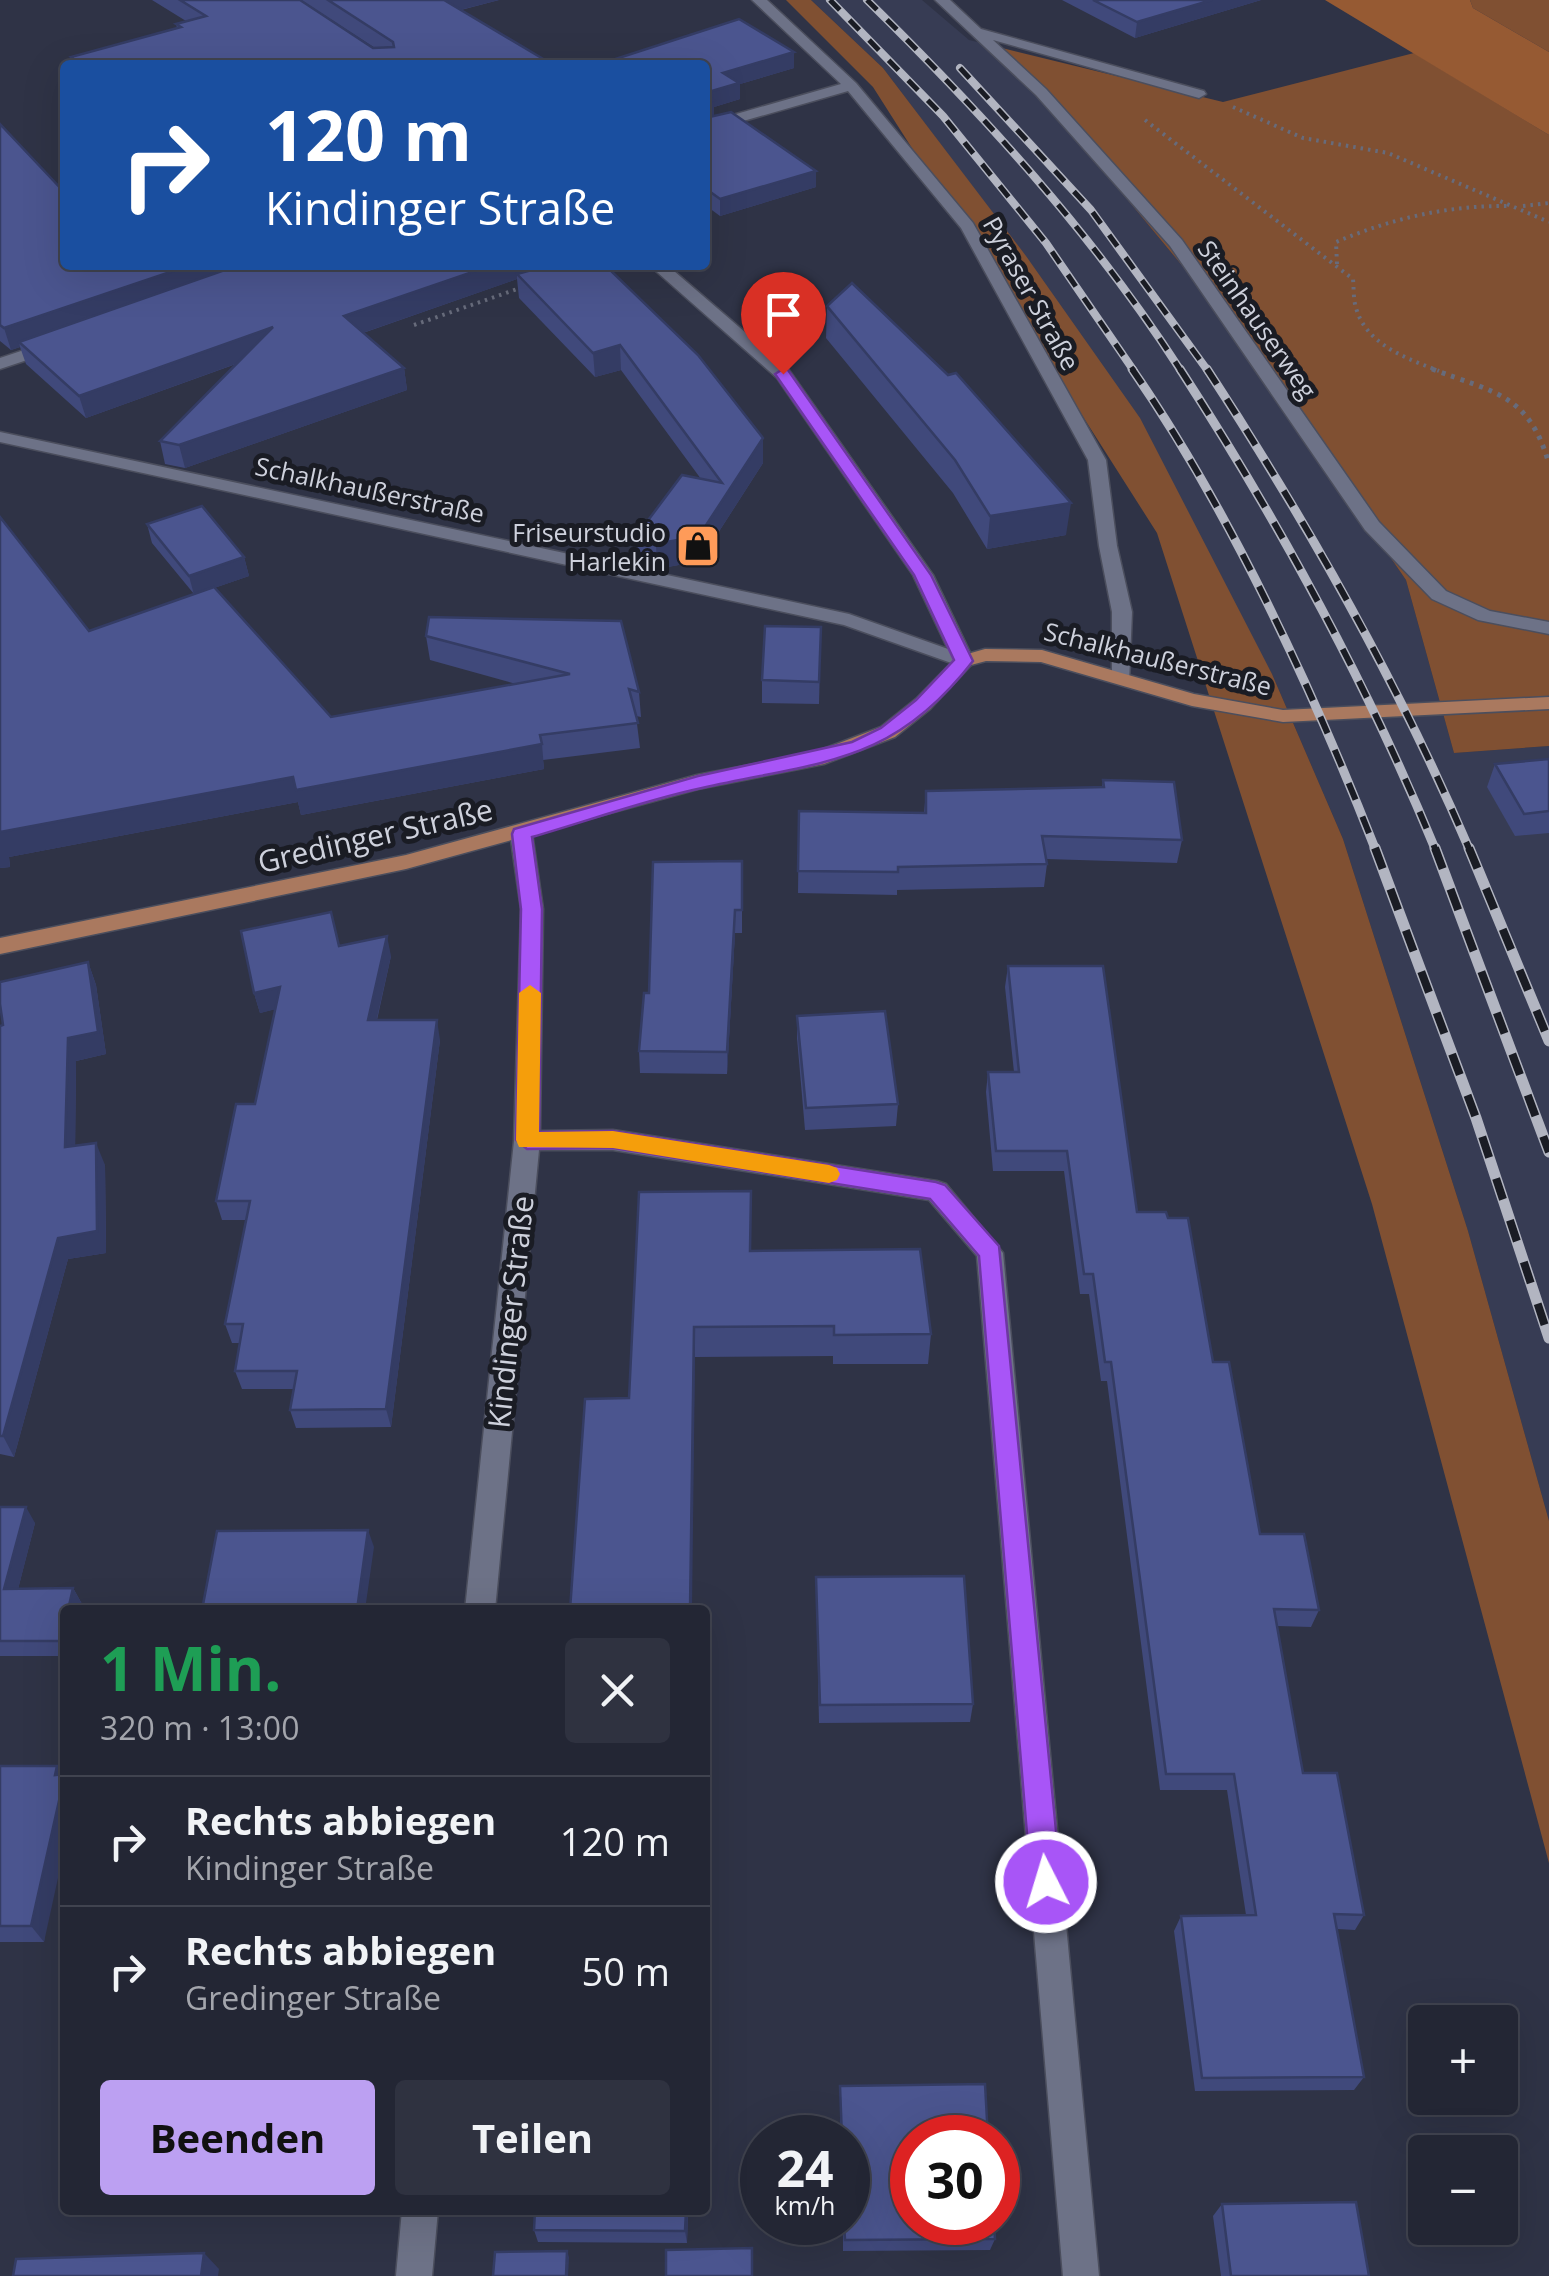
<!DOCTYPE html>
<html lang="de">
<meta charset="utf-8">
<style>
:root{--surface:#232634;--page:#2f3240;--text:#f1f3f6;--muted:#a3a5ac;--line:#40434f;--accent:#bca0f2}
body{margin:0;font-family:"Open Sans",sans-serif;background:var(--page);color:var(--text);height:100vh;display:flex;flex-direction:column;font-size:38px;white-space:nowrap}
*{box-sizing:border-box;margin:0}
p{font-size:32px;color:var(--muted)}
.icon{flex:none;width:55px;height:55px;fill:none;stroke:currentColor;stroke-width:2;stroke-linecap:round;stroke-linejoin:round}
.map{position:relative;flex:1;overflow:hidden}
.panel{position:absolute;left:60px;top:1605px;width:650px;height:610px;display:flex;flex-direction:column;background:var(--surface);border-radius:10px;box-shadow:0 10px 40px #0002,0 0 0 2px var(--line)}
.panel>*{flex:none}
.guide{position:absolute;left:60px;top:60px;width:650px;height:210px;border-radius:10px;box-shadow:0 10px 40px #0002,0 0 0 2px var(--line);background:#1a4fa0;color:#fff;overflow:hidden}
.fabs{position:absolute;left:1408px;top:2005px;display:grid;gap:20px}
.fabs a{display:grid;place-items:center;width:110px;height:110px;border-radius:10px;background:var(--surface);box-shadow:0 10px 40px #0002,0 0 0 2px var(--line);font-size:50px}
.speed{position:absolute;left:740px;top:2115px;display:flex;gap:20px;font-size:50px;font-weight:700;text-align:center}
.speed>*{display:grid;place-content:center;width:130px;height:130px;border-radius:50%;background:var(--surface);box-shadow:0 10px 40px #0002,0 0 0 2px var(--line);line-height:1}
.speed small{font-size:25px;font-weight:400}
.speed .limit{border:15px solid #d22;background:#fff;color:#111}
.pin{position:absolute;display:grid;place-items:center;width:85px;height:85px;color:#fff;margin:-102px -42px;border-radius:50% 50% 50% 0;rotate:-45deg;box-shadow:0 0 10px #0007}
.pin .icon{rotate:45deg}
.me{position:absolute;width:110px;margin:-55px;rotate:355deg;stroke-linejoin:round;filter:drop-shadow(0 0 8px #0008)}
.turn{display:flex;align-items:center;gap:35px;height:210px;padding:0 40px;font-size:45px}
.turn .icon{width:130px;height:130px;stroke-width:2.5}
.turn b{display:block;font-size:70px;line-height:85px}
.round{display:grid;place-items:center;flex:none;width:105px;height:105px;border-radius:10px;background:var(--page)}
.summary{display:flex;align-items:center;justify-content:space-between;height:170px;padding:0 40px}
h1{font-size:60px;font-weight:700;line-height:75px;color:#1e9e55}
.action{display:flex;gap:20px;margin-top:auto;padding:20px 40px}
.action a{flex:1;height:115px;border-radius:10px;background:var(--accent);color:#111;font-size:40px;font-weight:700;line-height:115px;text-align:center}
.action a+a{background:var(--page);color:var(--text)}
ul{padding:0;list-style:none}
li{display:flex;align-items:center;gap:30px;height:130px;padding:0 40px;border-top:2px solid var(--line)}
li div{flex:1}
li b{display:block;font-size:38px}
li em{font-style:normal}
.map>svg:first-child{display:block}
.built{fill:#373c54}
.green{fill:#805032}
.forest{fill:#965a33}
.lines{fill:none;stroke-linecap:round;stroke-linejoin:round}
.minor-casing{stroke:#4b4e5d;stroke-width:3}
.major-casing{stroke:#4b4e5d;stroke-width:3}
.path-far1{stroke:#676b7b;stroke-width:4;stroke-dasharray:2.5 5;stroke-linecap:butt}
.path{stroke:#676b7b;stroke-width:5;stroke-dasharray:4 6;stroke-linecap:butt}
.minor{fill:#6d7287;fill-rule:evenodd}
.major{fill:#aa795f;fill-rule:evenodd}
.rail-far2-casing{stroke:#b2b5c1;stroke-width:8}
.rail-far1-casing{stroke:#b2b5c1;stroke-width:9}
.rail-casing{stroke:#b2b5c1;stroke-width:11}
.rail-far2{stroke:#1a1c24;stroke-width:5;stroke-dasharray:14;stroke-linecap:butt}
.rail-far1{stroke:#1a1c24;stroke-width:6;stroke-dasharray:18;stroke-linecap:butt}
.rail{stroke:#1a1c24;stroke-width:8;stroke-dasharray:22;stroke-linecap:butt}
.wall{fill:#40497b}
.shaded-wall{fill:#343c64}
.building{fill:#4b558f;stroke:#343c64;stroke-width:2.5}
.route{fill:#a855f7;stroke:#6d37a1;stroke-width:2.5}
.slow{fill:#f59e0b}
.labels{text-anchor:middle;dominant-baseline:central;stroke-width:10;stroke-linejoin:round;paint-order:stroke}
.far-street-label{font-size:25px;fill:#ced1dc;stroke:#1a1c24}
.far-poi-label{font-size:25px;fill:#ced1dc;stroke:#1a1c24;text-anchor:end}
.street-label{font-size:30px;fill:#ced1dc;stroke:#1a1c24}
</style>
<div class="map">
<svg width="1549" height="2276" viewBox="0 0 1549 2276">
<rect width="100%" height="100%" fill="#2f3346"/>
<polygon class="built" points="811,0 922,0 969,40 1002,48 1223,315 1406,580 1454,753 1549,746 1549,1521 1468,1231 1343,839 1272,674 1025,256 883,68"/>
<g class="green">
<polygon points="786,0 811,0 883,68 1026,256 1140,418 1272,674 1343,839 1468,1231 1549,1521 1549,1863 1372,1204 1157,533 873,87"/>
<polygon points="1470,0 1549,0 1549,52 1473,8"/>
<polygon points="1002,48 1223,102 1414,53 1549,135 1549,746 1454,753 1406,580 1223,315"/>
</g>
<polygon class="forest" points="1325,0 1470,0 1473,8 1549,52 1549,135"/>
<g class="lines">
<defs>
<g id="minor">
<polygon points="752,0 767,0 856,83 973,223 1106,460 1117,546 1132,612 1129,683 1115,683 1112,679 1112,612 1099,546 1088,460 961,228 848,91 705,132 705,123 841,84"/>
<polygon points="935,0 950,0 981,29 1204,91 1206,94 1199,98 993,40 1046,89 1182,240 1379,522 1446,591 1490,611 1549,622 1549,634 1478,620 1432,599 1365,530 1170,246 1036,95"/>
<polygon points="649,265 667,265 789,370 933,575 974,661 971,665 957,665 844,625 0,442 0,432 849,614 948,649 913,575 777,378"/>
<polygon points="54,340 60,341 60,349 0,369 0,358"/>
<polygon points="521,826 532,833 543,909 540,1131 613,1130 937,1181 946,1184 1003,1253 1099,2276 1063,2276 977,1256 929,1200 613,1150 539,1150 495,1610 465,1610 514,1141 521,909 510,833"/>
<polygon points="402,2210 438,2210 432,2276 396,2276"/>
</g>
<polygon id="major" points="985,649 1042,650 1194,694 1283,710 1549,697 1549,709 1283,722 1192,706 1041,662 986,661 971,665 930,709 895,737 824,764 698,789 406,869 0,954 0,938 406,855 697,775 813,753 881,727 916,699 957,657"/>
</defs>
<use href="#minor" class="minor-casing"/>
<use href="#major" class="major-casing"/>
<g class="path-far1">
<polyline points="1233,107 1303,138 1388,153 1549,222"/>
<path d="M1145,120L1353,279C1354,289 1353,301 1357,311C1368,345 1408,359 1439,371"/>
<polyline points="1523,206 1549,203"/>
<path d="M1337,264L1336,242C1393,218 1449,205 1511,206"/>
<polyline points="414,325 526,286"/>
</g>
<path class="path" d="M1432,369C1495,393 1529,394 1549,464"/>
<use href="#minor" class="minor"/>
<use href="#major" class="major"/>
<defs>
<g id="rail-far2">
<polyline points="830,0 943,116 1046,243 1134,371"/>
<path d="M867,0C983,114 1093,234 1181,371"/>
<polyline points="960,68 1091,210 1208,371"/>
</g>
<g id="rail-far1">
<path d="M1132,369C1229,509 1314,692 1376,851"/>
<path d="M1180,369C1279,522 1366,681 1436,851"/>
<path d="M1207,369C1307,522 1398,682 1470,851"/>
</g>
<g id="rail">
<polyline points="1375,848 1476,1118 1549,1338"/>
<polyline points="1435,848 1549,1152"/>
<polyline points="1469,848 1549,1041"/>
</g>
</defs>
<use href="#rail-far2" class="rail-far2-casing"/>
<use href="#rail-far1" class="rail-far1-casing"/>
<use href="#rail" class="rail-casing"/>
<use href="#rail-far2" class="rail-far2"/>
<use href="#rail-far1" class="rail-far1"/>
<use href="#rail" class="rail"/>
</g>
<g class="wall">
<polygon points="152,0 300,0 373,48 375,48 301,0 499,0 461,10 550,63 550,65 73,65 71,57 177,28 176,24 186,21"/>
<polygon points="1062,0 1261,0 1135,38"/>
<polygon points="794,52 794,68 740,84 740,99 714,107 714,116 816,187 720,216 705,205 705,65"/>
<polygon points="0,124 65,265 538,268 763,463 700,561 657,569 636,564 634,539 701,479 621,370 595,377 519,298 517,279 363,333 404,368 407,390 185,468 165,464 160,441 236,364 86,418 26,364 20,347 11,350 0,341"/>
<polygon points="827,306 1066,535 987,549 953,493 826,338"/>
<polygon points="0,517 89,631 194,594 152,543 147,524 244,557 249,576 214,588 331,717 516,684 430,660 426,636 639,692 641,717 636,716 640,748 543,760 544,769 301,815 298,802 9,857 10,867 0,868"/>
<polygon points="821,627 819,704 762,703 762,680"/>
<polygon points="1549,759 1549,833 1515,836 1487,787 1495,764"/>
<polygon points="1103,780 1182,840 1177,863 1046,859 1047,864 1044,887 897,890 897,895 798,893 799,811 924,813 926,791 1102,787"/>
<polygon points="742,861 742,933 735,933 727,1074 640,1073 639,1051 649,993"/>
<polygon points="339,946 391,956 377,1020 440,1040 391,1427 296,1428 290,1410 294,1389 242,1389 235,1371 240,1343 232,1343 225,1324 246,1220 222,1220 216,1201 255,1104 275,1009 260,1013 254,993"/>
<polygon points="88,962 96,985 106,1054 76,1061 75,1146 105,1165 106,1253 68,1259 14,1457 0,1454 0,1026"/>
<polygon points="1008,966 1137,1212 1213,1362 1260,1534 1319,1610 1311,1627 1277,1626 1303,1773 1364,1915 1355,1930 1337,1929 1364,2077 1354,2090 1195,2091 1174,1931 1181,1916 1246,1915 1227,1790 1160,1790 1107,1381 1101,1381 1089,1294 1080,1294 1064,1171 993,1171 986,1092 988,1072 1014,1072 1005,987"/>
<polygon points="797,1016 898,1104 896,1126 805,1130 797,1038"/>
<polygon points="751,1251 931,1334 928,1364 833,1364 833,1356 695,1357 629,1398"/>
<polygon points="0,1507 35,1523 18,1589 73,1588 82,1604 65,1610 65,1656 0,1656"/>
<polygon points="816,1577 973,1704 970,1722 819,1723"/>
<polygon points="0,1766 57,1766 63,1774 44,1942 0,1942"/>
<polygon points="840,2086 995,2239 990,2250 843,2251 843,2222 848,2222 848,2138 840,2138"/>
<polygon points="1222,2204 1369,2276 1221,2276 1213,2216"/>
<polygon points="688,2210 687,2243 538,2242 534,2230"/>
</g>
<g class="shaded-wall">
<polygon points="438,0 499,0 440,15"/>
<polygon points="1212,0 1261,0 1135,38 1137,22"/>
<polygon points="794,52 794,68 740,84 740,99 714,107 714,116 705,120 705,93 723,73"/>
<polygon points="816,171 816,187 720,216 720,199"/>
<polygon points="191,265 258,265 19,342 20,347 11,350 4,328"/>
<polygon points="493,265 538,265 538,272 517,274 517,279 348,338 344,316"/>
<polygon points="273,327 277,349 86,418 79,396"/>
<polygon points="620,345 621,370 595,377 593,353"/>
<polygon points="404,368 407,390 185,468 179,445"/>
<polygon points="763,438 763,463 700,561 657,569 656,544 699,536"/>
<polygon points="1071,503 1066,535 987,549 990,516"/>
<polygon points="244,557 249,576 194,595 189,576"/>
<polygon points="542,744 544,769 301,815 298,802 9,857 10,867 0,868 0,832 293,777"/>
<polygon points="735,910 735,933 727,1074 727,1052"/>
<polygon points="387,936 391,956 372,1040 368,1020"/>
<polygon points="88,962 96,985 106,1054 76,1061 75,1169 65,1147 68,1038"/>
<polygon points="280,987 285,1007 260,1013 254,993"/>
<polygon points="437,1020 440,1040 391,1427 386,1409"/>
<polygon points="96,1143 105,1165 106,1253 68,1259 14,1457 3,1436 58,1238"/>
<polygon points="694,1327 695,1357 692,1610 690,1610"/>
<polygon points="26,1507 35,1523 14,1605 4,1589"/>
<polygon points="368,1530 374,1547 365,1610 357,1610"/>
<polygon points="73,1588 82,1604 80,1610 68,1610"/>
<polygon points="65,1621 65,1649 60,1641"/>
<polygon points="57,1766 65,1777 65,1775 65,1846 44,1942 31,1926"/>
<polygon points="686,2210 688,2210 687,2243 685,2231"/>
<polygon points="567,2251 569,2257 568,2276 566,2276"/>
<polygon points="204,2253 219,2269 218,2276 201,2276"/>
</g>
<g class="building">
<polygon points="180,0 300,0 373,48 394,47 393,42 328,0 444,0 550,63 543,65 81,65 71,57 181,27 176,24 206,16"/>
<polygon points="1093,0 1212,0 1137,22"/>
<polygon points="739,19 794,52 723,73 739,83 705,93 705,65 597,65"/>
<polygon points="705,94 714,100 705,103"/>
<polygon points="731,112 816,171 720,199 705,188 705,118"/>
<polygon points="0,124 65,193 65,265 191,265 4,328 0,325"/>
<polygon points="239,265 493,265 344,316 404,368 179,445 160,441 273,327 79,396 19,342"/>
<polygon points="550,265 605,265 698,355 763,438 699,536 656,544 634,539 682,475 722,483 620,345 593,353 517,274"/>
<polygon points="852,283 948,375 956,373 1071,503 990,516 955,460 827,306"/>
<polygon points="202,506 244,557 189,576 147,524"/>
<polygon points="0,517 89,631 214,587 331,717 570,674 426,636 429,617 621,621 639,692 629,689 638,723 540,735 542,744 296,790 293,777 0,832"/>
<polygon points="765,626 821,627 819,682 762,680"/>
<polygon points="1549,759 1549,811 1524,814 1495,764"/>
<polygon points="1103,780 1174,782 1182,840 1042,836 1047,864 898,867 898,872 798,871 799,811 926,813 926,791 1104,787"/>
<polygon points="742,861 742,910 735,910 727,1052 639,1051 644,993 649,993 653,862"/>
<polygon points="331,912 339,946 387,936 368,1020 437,1020 386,1409 290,1410 297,1371 235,1371 243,1324 225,1324 250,1201 216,1201 236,1104 255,1104 280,987 254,993 241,931"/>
<polygon points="88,962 98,1032 68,1038 65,1147 96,1143 97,1231 58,1238 3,1436 0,1436 0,1026 3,1025 0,1004 0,982"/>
<polygon points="1008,966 1103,966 1137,1212 1166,1212 1168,1218 1188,1218 1213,1362 1229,1362 1260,1534 1304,1534 1319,1610 1274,1609 1303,1773 1337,1773 1364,1915 1334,1914 1364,2077 1202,2078 1181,1916 1256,1915 1234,1774 1166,1774 1111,1362 1105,1362 1093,1274 1084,1274 1067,1151 996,1151 988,1072 1019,1072"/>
<polygon points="885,1011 898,1104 806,1108 797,1016"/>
<polygon points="751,1191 750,1251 920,1249 931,1334 834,1335 834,1326 694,1327 690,1610 570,1610 585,1399 629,1398 639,1192"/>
<polygon points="0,1507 26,1507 4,1589 73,1588 68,1610 65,1610 65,1621 60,1641 0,1641"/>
<polygon points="368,1530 357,1610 202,1610 217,1531"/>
<polygon points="964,1576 973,1704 820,1705 816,1577"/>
<polygon points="0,1766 57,1766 55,1775 65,1774 31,1926 0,1926"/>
<polygon points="985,2084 988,2138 912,2138 912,2222 994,2222 995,2239 845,2240 844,2222 848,2222 848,2138 842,2138 840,2086"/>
<polygon points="1356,2202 1369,2276 1231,2276 1222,2204"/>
<polygon points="535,2210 686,2210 685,2231 534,2230"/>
<polygon points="752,2248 752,2276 666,2276 666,2250"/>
<polygon points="567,2251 566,2276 493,2276 495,2252"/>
<polygon points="204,2253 201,2276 13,2276 16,2259"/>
</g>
<path class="route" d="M783,369L788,370L931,575L973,661C892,766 820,761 702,788C645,800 588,821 532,837L542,909L539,1132L613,1131L936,1182L945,1185L999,1246L1061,1882L1057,1893L1046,1897L1036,1893L1031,1882L979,1256L930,1199L613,1148L527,1149L516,1140L521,909L512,834L514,829L698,776L852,742L881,728L916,700L954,660L914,575L775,374Z"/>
<polygon class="slow" points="530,985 541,993 539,1132 613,1131 829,1165 837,1168 840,1174 837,1180 829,1183 613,1148 519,1147 516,1140 519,993"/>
<defs>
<symbol id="shop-square" viewBox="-11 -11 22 22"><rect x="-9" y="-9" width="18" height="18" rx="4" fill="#fe9b59" stroke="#1a1c24"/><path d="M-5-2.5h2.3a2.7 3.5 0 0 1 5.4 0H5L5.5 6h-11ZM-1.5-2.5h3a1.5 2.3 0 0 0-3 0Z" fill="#111"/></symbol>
</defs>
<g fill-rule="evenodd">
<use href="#shop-square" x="673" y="521" width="50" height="50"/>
</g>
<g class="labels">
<g class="far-street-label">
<text transform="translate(1032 293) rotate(61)">Pyraser Straße</text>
<text transform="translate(1258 319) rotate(55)">Steinhauserweg</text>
<text transform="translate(370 489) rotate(12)">Schalkhaußerstraße</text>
<text transform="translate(1158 658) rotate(14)">Schalkhaußerstraße</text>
</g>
<g class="far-poi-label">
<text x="666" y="532">Friseurstudio<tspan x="666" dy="29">Harlekin</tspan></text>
</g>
<g class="street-label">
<text transform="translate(375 835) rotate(-13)">Gredinger Straße</text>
<text transform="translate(510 1312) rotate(-84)">Kindinger Straße</text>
</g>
</g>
</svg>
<div class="fabs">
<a>+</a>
<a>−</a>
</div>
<div class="speed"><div>24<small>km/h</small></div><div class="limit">30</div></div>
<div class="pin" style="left:783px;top:374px;background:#d93025"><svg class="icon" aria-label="arrive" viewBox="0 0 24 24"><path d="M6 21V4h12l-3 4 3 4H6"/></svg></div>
<svg class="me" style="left:1046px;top:1882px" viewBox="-20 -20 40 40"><circle r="17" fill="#a855f7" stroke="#fff" stroke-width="3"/><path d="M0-11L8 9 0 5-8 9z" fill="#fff"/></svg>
<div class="guide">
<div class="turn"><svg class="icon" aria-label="right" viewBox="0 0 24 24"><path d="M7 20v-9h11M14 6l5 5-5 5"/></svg><div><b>120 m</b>Kindinger Straße</div></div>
</div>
<section class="panel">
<div class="summary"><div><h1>1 Min.</h1><p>320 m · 13:00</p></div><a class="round"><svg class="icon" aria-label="close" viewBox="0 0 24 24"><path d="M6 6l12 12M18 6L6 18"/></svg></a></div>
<ul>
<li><svg class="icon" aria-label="right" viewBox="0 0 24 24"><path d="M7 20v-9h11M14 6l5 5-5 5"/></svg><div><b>Rechts abbiegen</b><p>Kindinger Straße</p></div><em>120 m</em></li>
<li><svg class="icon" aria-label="right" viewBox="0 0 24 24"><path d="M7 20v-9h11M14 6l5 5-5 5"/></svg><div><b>Rechts abbiegen</b><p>Gredinger Straße</p></div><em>50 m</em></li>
</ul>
<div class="action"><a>Beenden</a><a>Teilen</a></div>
</section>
</div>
